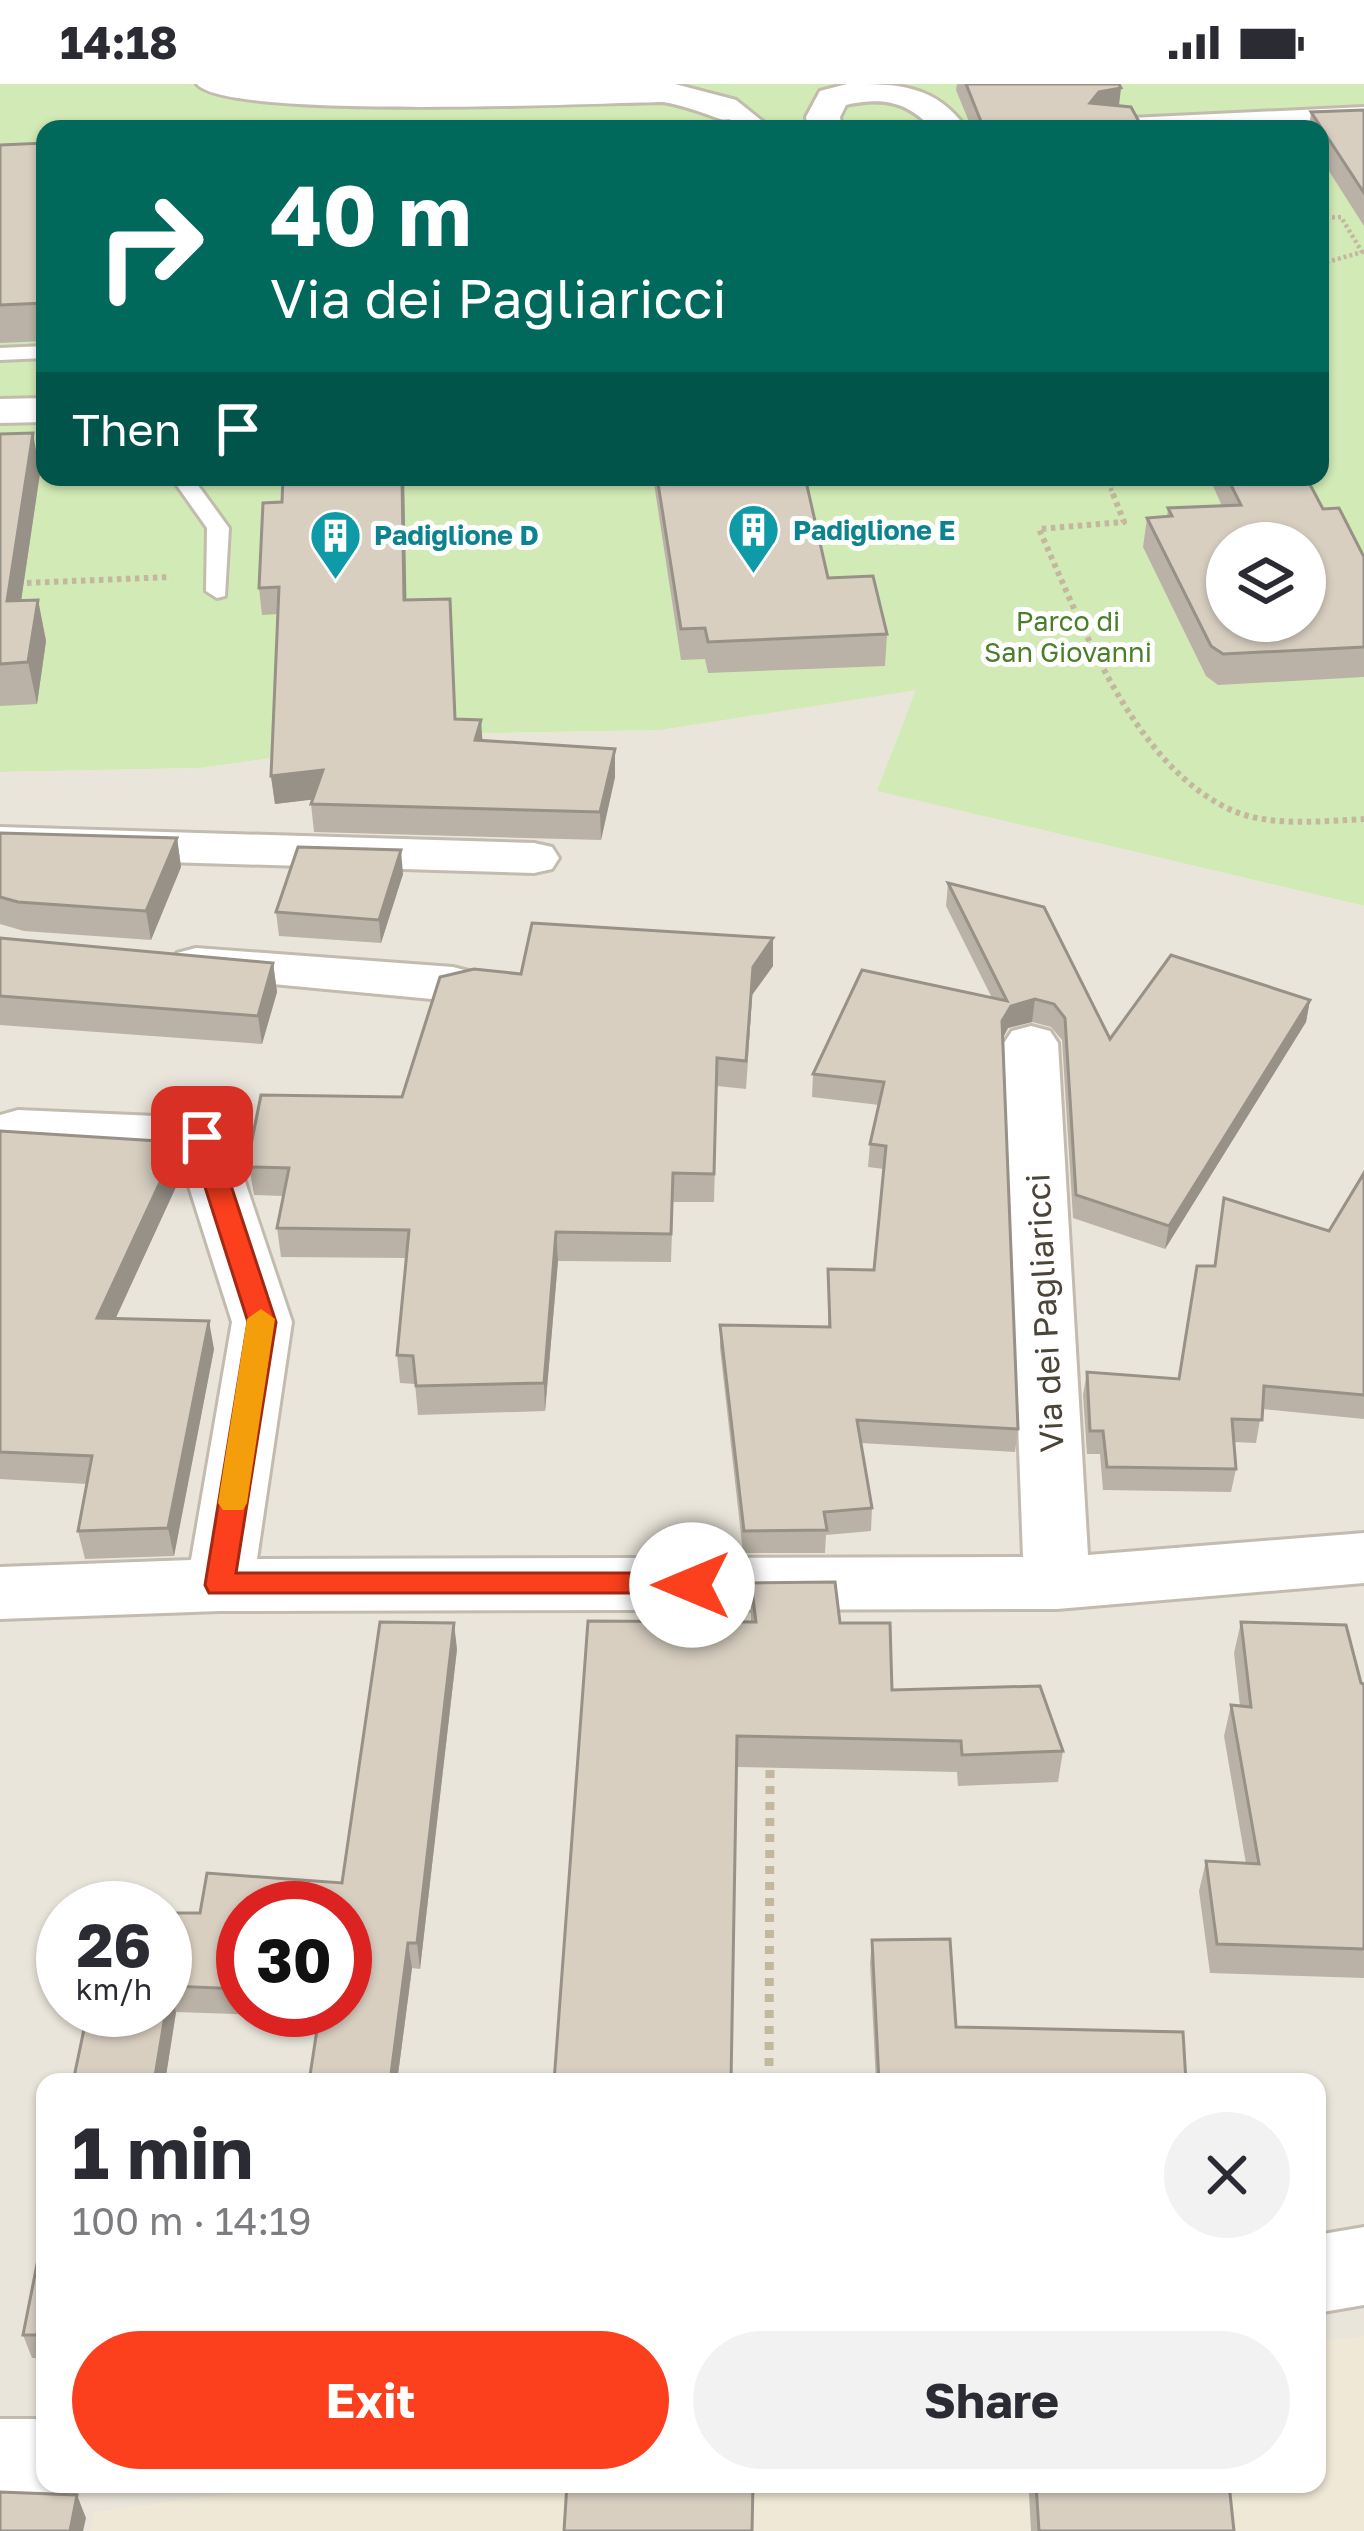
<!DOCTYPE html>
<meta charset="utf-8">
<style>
:root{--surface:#fff;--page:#f2f2f3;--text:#2b2b33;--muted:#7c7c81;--accent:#fc3f1d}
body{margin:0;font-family:"Golos Text",sans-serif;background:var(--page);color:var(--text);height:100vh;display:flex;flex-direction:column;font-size:45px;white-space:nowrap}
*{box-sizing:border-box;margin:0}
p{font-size:39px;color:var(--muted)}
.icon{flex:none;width:66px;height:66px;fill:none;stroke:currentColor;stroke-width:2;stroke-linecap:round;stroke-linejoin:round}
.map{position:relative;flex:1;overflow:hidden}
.sheet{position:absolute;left:36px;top:1989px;width:1290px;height:420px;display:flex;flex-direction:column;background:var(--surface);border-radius:24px;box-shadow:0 3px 9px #0004}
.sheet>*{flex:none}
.banner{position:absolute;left:36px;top:36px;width:1293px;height:366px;border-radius:24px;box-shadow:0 3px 9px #0004;background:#00695c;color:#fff;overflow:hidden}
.tools{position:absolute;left:1206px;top:438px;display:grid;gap:24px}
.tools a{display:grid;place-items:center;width:120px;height:120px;border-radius:50%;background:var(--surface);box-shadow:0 3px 9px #0004;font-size:60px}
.speed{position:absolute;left:36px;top:1797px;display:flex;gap:24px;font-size:60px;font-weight:700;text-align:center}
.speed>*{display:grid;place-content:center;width:156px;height:156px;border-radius:50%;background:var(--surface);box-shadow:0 3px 9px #0004;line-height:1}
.speed small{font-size:30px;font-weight:400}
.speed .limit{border:18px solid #d22;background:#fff;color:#111}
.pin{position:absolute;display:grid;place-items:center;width:102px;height:102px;color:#fff;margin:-51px;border-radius:24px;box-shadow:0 6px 18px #0006}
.me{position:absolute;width:132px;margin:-66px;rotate:270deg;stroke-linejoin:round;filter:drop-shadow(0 0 9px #0008)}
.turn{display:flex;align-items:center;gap:42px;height:252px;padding:0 36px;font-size:54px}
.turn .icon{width:156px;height:156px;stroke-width:2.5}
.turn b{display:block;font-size:84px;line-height:102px}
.then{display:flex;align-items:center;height:114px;padding:0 36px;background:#0003;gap:24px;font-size:45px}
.round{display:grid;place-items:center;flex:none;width:126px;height:126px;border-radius:63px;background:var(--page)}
.head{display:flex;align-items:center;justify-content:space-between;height:204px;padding:0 36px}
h1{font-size:72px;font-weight:700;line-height:90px}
.cta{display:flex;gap:24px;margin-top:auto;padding:24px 36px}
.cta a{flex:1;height:138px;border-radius:72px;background:var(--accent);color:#fff;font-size:48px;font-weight:700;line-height:138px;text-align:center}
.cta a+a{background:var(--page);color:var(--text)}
.status{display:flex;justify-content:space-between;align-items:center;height:84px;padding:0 60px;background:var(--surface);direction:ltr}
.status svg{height:33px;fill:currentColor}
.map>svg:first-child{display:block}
.residential{fill:#eae5da;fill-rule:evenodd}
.education{fill:#efe8d6}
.green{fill:#d2eab5;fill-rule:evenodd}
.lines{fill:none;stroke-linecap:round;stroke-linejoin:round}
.service-casing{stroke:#c2bbae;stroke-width:6}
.minor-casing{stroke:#c2bbae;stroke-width:6}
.path-far2{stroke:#c4b79f;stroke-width:4.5;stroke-dasharray:3 3;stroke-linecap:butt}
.path-far1{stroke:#c4b79f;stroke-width:6;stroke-dasharray:4.5 4.5;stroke-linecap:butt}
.path{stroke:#c4b79f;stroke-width:9;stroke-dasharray:8 8;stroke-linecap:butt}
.service{fill:#fff;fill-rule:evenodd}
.minor{fill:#fff;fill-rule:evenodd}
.wall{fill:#bab2a6;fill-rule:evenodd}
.shaded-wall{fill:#979187}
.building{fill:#d8cfc1;stroke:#979187;stroke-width:3;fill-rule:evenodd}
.route{fill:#fc3f1d;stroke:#a42913;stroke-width:3}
.slow{fill:#f59e0b}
.labels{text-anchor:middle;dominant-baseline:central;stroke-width:10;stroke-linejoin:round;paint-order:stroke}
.far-culture-label{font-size:27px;font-weight:bold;fill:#0d838f;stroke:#fff;text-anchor:start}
.far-park-label{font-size:27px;fill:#4a7f2a;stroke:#fff}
.street-label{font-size:33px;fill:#4b4439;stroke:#fff}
</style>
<div class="status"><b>14:18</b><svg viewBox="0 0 49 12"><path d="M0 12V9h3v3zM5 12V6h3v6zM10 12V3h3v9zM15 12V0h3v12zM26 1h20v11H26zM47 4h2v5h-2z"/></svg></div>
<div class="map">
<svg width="1364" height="2447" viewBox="0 0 1364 2447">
<rect width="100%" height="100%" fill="#f6f3ec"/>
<path class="residential" d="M917,605L878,707L1364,822V2447H0V688L200,684L444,650L661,646ZM63,1824H165V1926H63ZM243,1824H345V1926H243ZM45,1998H1317V2400H45Z"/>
<polygon class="education" points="1364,2252 1364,2447 90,2447 94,2428 298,2400 1317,2400 1317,2258"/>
<path class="green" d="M0,0H1364V822L877,707L916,606L661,646L444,650L200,684L0,688ZM45,45H1320V393H45ZM1227,459H1305V537H1227Z"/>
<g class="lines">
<defs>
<g id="service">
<polygon points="45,262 45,274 0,276 0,264"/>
<polygon points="171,393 192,393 229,444 225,512 217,514 206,507 207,444"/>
</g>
<g id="minor">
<path d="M197,0H675L736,16L772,45C729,45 706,25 663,18C599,19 225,36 197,0Z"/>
<path d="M847,0C898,0 935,0 967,45H932C908,17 881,13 846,21L840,33L842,45H808L806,33L820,7Z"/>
<polygon points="1364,23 1364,43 1092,45 1097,38 1109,35"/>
<polygon points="45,314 45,338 0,339 0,315"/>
<polygon points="0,743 534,759 552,763 559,774 552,785 534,789 0,773"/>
<polygon points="196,864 453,883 472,888 479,900 472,912 453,917 177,891 170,880 177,869"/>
<polygon points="1031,942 1050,947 1058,959 1088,1471 1364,1449 1364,1499 1057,1525 220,1527 0,1535 0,1483 191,1476 232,1238 179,1071 18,1064 0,1059 0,1031 18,1026 202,1034 222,1040 230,1053 292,1238 257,1475 1023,1473 1004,959 1012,947"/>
<polygon points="1364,2143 1364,2221 1317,2229 1317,2151"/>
<polygon points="0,2335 45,2335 45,2400 79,2400 75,2408 45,2421 0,2421"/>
</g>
</defs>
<use href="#service" class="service-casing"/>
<use href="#minor" class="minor-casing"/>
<g class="path-far2">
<polyline points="1320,134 1341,133 1362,168 1320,180"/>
<polyline points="1106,393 1114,413"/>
</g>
<g class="path-far1">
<path d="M1113,410L1124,438L1039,445C1080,536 1131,677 1227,724C1267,744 1321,737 1364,735"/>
<polyline points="0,500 171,493"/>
</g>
<polyline class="path" points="769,1998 770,1684"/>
<use href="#service" class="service"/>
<use href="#minor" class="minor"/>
</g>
<g class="wall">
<polygon points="957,0 1119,0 1119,22 1143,45 972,45 956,6"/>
<polygon points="1364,26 1364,142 1320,73 1320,45 1309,45 1311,28"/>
<polygon points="45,59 45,257 0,259 0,61"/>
<polygon points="0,350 40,389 21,516 38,516 46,557 37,620 0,622"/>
<polygon points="283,393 404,393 406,516 456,635 482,657 615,665 615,693 601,756 314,748 311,720 313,715 275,720 271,692 278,530 262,531 259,504 282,418"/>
<polygon points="653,393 805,393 828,494 887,550 885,582 708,589 705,575 681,576"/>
<polygon points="1209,393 1306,393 1323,425 1364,473 1364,593 1218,601 1206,592 1143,463 1147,434 1167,433 1168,424 1222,422"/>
<polygon points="0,749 177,754 181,783 151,856 24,847 0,840"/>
<polygon points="403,790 381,859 279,852 276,828"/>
<polygon points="948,799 1110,955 1310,916 1306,938 1165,1165 1073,1134 1062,956 1051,943 1032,938 1008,944 1003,954 1018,1345 1015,1368 861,1359 872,1424 871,1447 826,1451 825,1469 743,1469 720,1264 720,1241 828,1243 828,1185 874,1186 884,1085 868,1083 870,1060 879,1021 812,1013 813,990 992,914 946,822"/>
<polygon points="0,854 273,879 277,908 262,960 0,941"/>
<polygon points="773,854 773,882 752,911 746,1005 717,1002 714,1118 673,1118 671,1178 558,1177 545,1327 418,1331 415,1300 400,1299 397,1271 406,1174 281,1173 277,1144 283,1112 254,1111 248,1076 402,1013 521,890"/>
<polygon points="0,1047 176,1064 181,1092 115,1235 214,1265 174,1472 85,1475 78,1447 87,1400 0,1395"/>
<polygon points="1364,1089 1364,1335 1262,1325 1256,1359 1234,1358 1236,1385 1231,1408 1103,1406 1100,1370 1087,1370 1083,1311 1087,1288 1178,1295 1214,1182 1224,1114 1329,1147"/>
<polygon points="751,1499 840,1539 892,1606 1063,1667 1058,1698 958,1702 957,1688 737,1683 554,1998 751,1538"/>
<polygon points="1241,1538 1364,1600 1364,1894 1210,1889 1199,1807 1206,1777 1246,1780 1224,1652 1231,1621 1240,1622 1234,1569"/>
<path d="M457,1565L420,1885L412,1884L397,1998H309L319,1933L176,1928L165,1998H73L165,1829H200L342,1799ZM243,1824L345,1926H243Z"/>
<polygon points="872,1856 956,1943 1186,1998 876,1998 870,1879"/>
<polygon points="45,2140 45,2274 32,2274 23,2251"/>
<polygon points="1031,2400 1229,2400 1234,2447 1031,2447 1029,2410"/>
</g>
<g class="shaded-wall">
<polygon points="1121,4 1118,30 1090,19 1099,8"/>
<polygon points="33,349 40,389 15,558 7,517"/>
<polygon points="402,393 404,393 407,544 404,516"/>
<polygon points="38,516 46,557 37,620 28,578"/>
<polygon points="481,636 483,664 475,656"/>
<polygon points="615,665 615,693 601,756 600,728"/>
<polygon points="323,686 326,714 275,720 271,692"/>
<polygon points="177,754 181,783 151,856 146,827"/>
<polygon points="401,766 403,790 381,859 379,836"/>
<polygon points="773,854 773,882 752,911 746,1005 753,883"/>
<polygon points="273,879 277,908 262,960 258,932"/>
<polygon points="1035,915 1032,938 1008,944 1000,959 1002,937 1011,922"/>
<polygon points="1310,916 1306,938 1165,1165 1169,1142"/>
<polygon points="176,1064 181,1092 103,1262 97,1234"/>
<polygon points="556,1148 558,1177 545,1327 544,1299"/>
<polygon points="209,1237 214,1265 174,1472 168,1444"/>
<polygon points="454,1539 457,1565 420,1885 417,1859"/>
<polygon points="408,1859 412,1884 397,1998 390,1998"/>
<polygon points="170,1902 176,1928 165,1998 154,1998"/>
<polygon points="77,2411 86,2434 83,2447 70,2447"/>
</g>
<g class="building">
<polygon points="966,0 1119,0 1121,4 1099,8 1090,19 1131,23 1143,45 984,45"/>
<polygon points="1364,26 1364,109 1311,28"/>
<polygon points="729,37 731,45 607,45 606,41"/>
<polygon points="45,59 45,219 0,221 0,61"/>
<polygon points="33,349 7,517 38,516 28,578 0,580 0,350"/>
<polygon points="283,393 402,393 404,516 450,515 455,635 481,636 475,656 615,665 600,728 311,720 323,686 271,692 279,503 259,504 263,419 282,418"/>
<polygon points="657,393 805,393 828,494 873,492 887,550 708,558 705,544 681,545"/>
<path d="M1227,393H1306L1323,425L1339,424L1364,473V563L1223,570L1211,562L1147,434L1172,432L1168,424L1241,421ZM1227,459H1305V537H1227Z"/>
<polygon points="0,749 177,754 146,827 18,818 0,813"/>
<polygon points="298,763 401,766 379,836 276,828"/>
<polygon points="948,799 1044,823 1110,955 1171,871 1310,916 1169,1142 1076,1111 1065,934 1054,920 1035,915 1011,922 1002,937 1018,1345 857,1336 872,1424 824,1428 827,1446 744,1447 720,1241 830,1243 828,1185 874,1186 886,1062 870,1060 884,998 813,990 862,886 1007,917"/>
<polygon points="532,839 773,854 753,883 746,977 717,974 714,1090 673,1089 671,1150 556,1148 544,1299 416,1302 413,1272 397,1271 409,1146 277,1144 289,1084 250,1083 248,1076 261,1011 402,1013 440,893 474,885 521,890"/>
<polygon points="0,854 273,879 258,932 0,912"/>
<polygon points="0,1047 174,1058 176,1064 97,1234 209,1237 168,1444 78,1447 92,1372 0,1368"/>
<polygon points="1364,1089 1364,1311 1264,1302 1262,1336 1232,1335 1236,1385 1107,1383 1103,1347 1090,1347 1087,1288 1179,1295 1197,1182 1215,1182 1224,1114 1329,1147"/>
<polygon points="835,1498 840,1539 890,1539 892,1606 1040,1602 1063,1667 962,1671 961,1657 737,1652 731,1998 554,1998 588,1537 756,1538 751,1499"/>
<polygon points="380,1538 454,1539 417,1859 408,1859 390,1998 309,1998 320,1926 345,1926 345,1824 243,1824 243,1905 170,1902 154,1998 73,1998 88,1926 165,1926 165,1829 200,1829 207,1789 342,1799"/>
<polygon points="1241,1538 1346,1541 1361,1599 1364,1600 1364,1865 1217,1860 1206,1777 1259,1780 1231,1621 1251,1623"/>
<polygon points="950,1855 956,1943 1183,1948 1186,1998 879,1998 872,1856"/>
<polygon points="45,2140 45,2251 23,2251"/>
<polygon points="567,2400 753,2400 752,2447 564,2447"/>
<polygon points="1036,2400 1229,2400 1234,2447 1039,2447"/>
<polygon points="0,2408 77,2411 70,2447 0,2447"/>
</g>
<polygon class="route" points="202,1045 215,1053 276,1238 236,1489 692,1489 702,1493 707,1501 702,1509 209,1509 205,1501 248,1238 189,1053"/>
<polygon class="slow" points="261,1225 275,1235 247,1419 243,1426 223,1426 218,1419 247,1235"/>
<defs>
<symbol id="building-pin" viewBox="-11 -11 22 30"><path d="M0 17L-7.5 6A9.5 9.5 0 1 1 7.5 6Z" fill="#0f9aa8" stroke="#fff"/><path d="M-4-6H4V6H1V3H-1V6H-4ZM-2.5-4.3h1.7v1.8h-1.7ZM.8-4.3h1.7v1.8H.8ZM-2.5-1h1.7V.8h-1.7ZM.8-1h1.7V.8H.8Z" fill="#fff"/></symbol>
</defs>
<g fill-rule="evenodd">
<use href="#building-pin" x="724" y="416" width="59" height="81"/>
<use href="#building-pin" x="306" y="422" width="59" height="81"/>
</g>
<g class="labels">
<g class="far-culture-label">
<text x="793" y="446">Padiglione E</text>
<text x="374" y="451">Padiglione D</text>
</g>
<g class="far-park-label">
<text x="1068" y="537">Parco di<tspan x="1068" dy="31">San Giovanni</tspan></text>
</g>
<g class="street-label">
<text transform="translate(1044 1229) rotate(-93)">Via dei Pagliaricci</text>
</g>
</g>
</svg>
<div class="tools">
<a><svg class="icon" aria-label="layers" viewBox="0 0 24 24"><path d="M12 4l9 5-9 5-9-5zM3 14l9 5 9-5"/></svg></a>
</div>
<div class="speed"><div>26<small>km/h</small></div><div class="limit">30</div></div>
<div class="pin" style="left:202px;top:1053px;background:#d93025"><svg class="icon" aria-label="arrive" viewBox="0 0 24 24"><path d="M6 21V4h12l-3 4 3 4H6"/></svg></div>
<svg class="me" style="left:692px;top:1501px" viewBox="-20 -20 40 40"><circle r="19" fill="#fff"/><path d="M0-13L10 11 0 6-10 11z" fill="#fc3f1d"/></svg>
<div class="banner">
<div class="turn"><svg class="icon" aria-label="right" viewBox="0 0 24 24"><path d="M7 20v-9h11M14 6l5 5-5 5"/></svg><div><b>40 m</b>Via dei Pagliaricci</div></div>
<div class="then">Then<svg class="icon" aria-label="arrive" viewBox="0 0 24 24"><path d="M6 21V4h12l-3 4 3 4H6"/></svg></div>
</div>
<section class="sheet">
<div class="head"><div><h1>1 min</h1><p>100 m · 14:19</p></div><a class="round"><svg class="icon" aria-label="close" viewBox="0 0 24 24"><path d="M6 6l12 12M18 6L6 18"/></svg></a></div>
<div class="cta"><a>Exit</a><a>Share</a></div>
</section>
</div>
